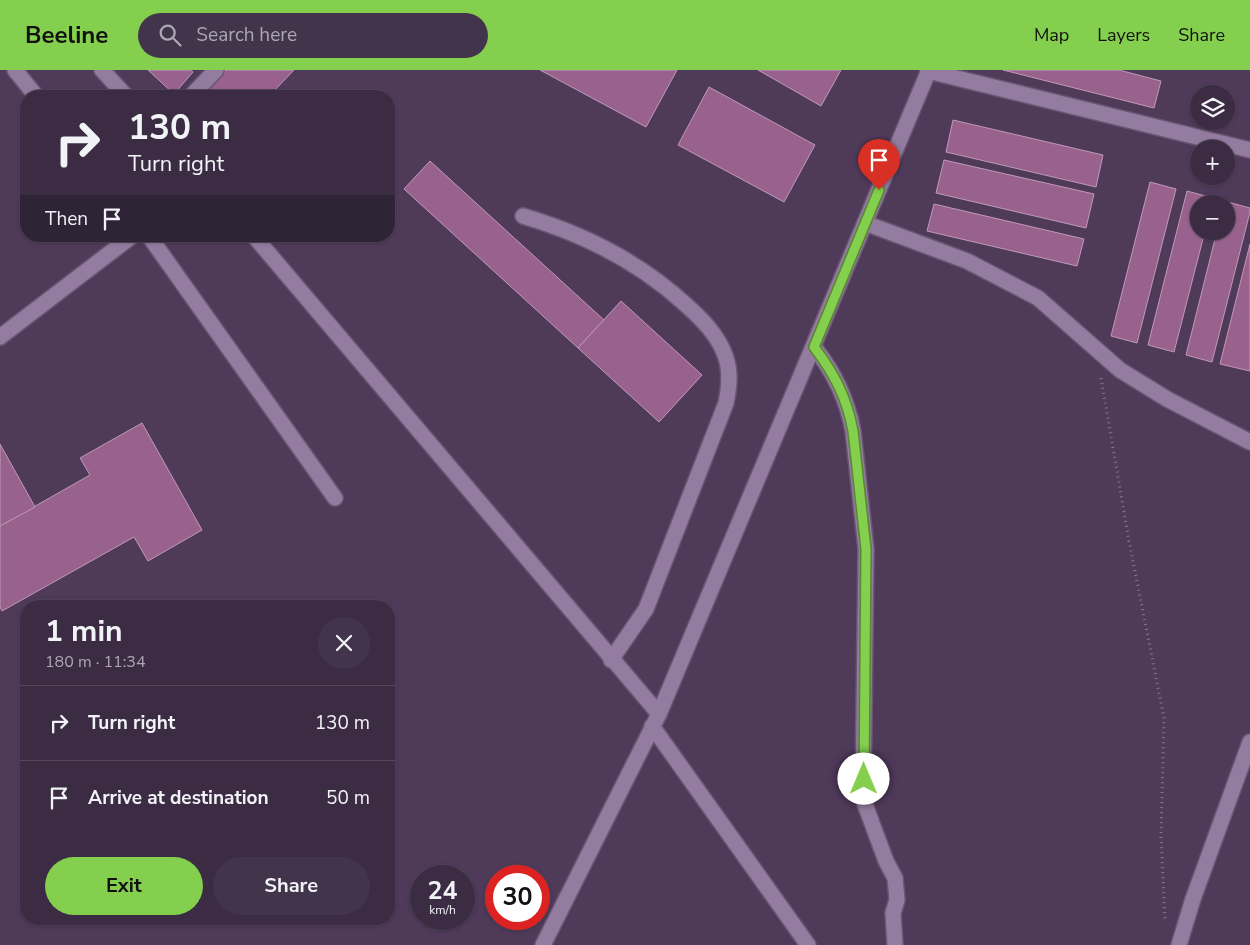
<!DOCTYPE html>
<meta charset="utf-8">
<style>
:root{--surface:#3b2c44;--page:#42344b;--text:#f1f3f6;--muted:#aca7b2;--line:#54485d;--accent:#84cf4d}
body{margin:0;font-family:"Nunito Sans",sans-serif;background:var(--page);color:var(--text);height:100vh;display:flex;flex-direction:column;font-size:19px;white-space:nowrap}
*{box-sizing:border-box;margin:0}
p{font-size:16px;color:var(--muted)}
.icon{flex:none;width:28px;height:28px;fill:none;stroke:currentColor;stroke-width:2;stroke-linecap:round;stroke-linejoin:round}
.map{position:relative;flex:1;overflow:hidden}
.details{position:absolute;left:20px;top:530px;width:375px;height:325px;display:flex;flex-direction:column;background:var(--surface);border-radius:20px;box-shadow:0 1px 4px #0004,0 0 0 1px var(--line)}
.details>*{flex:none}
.hud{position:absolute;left:20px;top:20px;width:375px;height:152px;border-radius:20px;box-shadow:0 1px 4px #0004,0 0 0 1px var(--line);background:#3b2c44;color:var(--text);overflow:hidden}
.tools{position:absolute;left:1190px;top:15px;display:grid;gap:10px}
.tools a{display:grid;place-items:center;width:45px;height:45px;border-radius:50%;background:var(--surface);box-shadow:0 1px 4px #0004,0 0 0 1px var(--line);font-size:25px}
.speed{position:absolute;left:410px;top:795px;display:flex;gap:10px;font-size:25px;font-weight:700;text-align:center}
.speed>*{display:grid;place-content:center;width:65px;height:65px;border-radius:50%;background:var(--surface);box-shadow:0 1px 4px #0004,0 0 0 1px var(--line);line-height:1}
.speed small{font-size:12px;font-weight:400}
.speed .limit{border:8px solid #d22;background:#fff;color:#111}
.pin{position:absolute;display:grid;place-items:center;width:42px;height:42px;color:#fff;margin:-51px -21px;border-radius:50% 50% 50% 0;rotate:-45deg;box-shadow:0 0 5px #0007}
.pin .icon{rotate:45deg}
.me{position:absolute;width:55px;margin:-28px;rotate:0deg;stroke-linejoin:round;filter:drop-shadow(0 0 4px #0008)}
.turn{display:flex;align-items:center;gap:18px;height:105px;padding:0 25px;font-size:22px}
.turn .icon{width:65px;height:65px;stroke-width:2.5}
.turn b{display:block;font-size:35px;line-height:42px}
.then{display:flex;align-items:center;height:48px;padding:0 25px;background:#0003;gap:10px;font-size:19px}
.round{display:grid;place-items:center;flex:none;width:52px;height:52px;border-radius:26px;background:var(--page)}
.head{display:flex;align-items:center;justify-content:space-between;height:85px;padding:0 25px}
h1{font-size:30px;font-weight:700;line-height:38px}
.action{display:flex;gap:10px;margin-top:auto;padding:10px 25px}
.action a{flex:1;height:58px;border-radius:30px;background:var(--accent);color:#111;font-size:20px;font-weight:700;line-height:58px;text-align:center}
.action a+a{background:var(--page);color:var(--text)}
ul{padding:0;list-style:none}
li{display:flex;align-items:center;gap:15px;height:75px;padding:0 25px;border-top:1px solid var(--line)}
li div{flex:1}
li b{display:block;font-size:19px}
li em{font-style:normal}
header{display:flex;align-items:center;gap:30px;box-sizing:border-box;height:70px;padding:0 25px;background:var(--accent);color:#111}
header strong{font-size:24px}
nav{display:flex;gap:28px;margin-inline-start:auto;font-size:18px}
.search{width:350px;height:45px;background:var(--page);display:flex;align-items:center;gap:12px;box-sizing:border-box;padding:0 18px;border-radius:28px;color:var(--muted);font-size:19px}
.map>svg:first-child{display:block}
.building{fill:#99628e;stroke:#bf9ab6}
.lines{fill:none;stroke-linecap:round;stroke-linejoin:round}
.street-casing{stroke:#695672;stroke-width:18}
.path{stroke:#887692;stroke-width:3;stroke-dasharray:1 4;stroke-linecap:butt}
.street{stroke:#947ca0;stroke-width:15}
.route-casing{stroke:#568732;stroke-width:12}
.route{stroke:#84cf4d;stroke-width:9}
</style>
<header>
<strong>Beeline</strong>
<div class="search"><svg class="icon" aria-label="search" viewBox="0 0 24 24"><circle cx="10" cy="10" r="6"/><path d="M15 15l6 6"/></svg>Search here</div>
<nav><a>Map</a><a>Layers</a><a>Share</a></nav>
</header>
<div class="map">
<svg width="1250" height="875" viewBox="0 0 1250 875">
<rect width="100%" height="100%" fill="#4f3a5a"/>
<g class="building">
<polygon points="148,0 190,0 193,2 174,24"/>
<polygon points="226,0 294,0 269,26 201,26"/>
<polygon points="540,0 677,0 646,57"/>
<polygon points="758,0 841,0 821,36"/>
<polygon points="1003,0 1119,0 1161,11 1154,38"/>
<polygon points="709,17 815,75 784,132 678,75"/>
<polygon points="953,50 1103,85 1096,117 946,82"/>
<polygon points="944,90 1094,124 1086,158 936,123"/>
<polygon points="430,91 604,250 578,278 404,119"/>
<polygon points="1150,112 1176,119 1137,273 1111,266"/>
<polygon points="1187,121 1213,128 1212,134 1199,134 1199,161 1205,161 1174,282 1148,275"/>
<polygon points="1224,131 1250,138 1250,142 1212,292 1186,285 1217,161 1226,161"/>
<polygon points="934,134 1084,169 1077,196 927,161"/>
<polygon points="1250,174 1250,301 1220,294"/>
<polygon points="621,231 702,305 659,352 578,278"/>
<polygon points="142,353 202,460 148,491 134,467 2,541 0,537 0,456 90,405 80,388"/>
<polygon points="0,374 35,437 0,456"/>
</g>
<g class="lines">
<defs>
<g id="street">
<polyline points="15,0 36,26"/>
<polyline points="102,0 126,26"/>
<polyline points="928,1 1250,80"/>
<polyline points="191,26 216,0"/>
<path d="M523,146C584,164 638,191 685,234C702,249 719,266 726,288C731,303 729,318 726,333L646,539L611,590"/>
<polyline points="865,153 967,191 1038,228 1120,300 1167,329 1250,372"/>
<polyline points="149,166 335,428"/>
<polyline points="254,166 659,644"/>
<polyline points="0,267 132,166"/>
<path d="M814,277C834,302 847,328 853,361L866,479L863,729L886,791L895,808L897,830L893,843L895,875"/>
<polyline points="652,656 808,875"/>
<polyline points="543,875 659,644 929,0"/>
<polyline points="1179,875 1193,829 1250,672"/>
</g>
</defs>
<use href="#street" class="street-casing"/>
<polyline class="path" points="1101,308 1129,471 1164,648 1161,766 1165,851"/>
<use href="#street" class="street"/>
</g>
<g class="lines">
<defs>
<path id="route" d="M864,709L866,479L853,361C847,328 834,303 814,277L879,120"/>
</defs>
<use href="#route" class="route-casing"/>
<use href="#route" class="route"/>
</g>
</svg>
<div class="tools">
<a><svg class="icon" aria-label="layers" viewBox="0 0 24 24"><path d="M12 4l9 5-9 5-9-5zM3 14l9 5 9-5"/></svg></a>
<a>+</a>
<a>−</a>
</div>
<div class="speed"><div>24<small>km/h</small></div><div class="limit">30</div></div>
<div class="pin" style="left:879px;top:120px;background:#d93025"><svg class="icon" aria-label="arrive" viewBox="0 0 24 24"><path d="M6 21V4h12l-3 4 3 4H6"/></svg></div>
<svg class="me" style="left:864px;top:709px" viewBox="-20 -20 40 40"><circle r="19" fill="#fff"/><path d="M0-13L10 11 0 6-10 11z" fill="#84cf4d"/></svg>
<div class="hud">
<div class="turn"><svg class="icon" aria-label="right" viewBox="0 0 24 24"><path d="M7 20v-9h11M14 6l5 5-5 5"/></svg><div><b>130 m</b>Turn right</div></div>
<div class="then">Then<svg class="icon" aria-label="arrive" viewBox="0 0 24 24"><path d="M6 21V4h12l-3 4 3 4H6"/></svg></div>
</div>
<section class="details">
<div class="head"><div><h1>1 min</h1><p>180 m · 11:34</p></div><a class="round"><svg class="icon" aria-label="close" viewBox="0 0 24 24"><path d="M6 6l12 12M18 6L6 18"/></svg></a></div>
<ul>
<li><svg class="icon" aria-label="right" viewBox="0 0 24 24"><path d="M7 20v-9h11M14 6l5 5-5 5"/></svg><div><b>Turn right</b></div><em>130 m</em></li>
<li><svg class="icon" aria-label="arrive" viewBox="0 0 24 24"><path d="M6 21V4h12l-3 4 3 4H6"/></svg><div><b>Arrive at destination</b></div><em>50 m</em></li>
</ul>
<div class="action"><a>Exit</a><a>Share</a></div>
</section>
</div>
